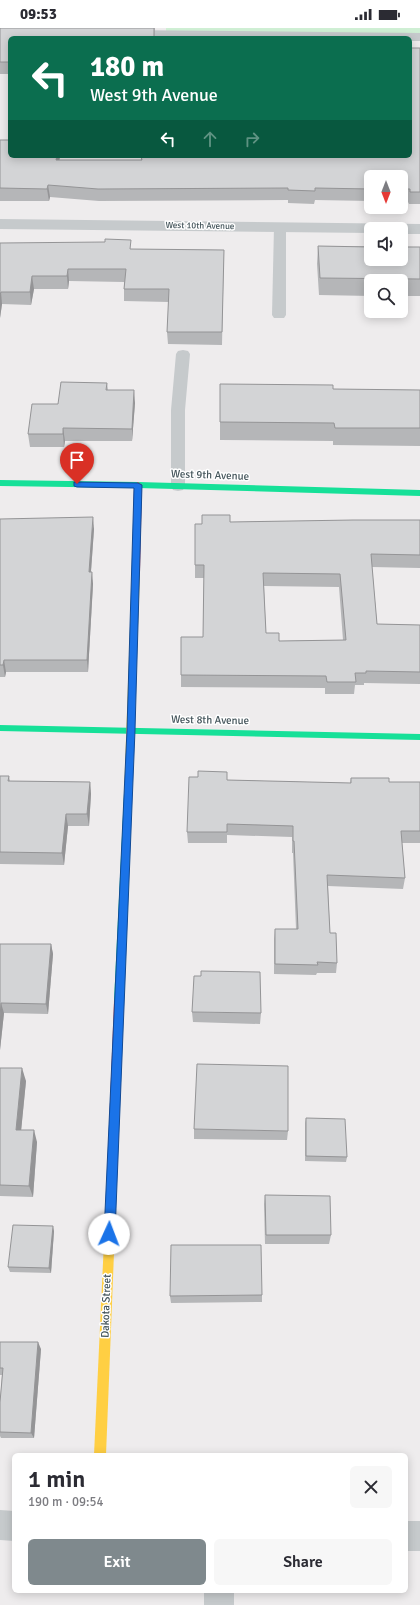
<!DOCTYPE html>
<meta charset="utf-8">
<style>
:root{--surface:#fff;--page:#f7f7f7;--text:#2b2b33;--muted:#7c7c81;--accent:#7f898d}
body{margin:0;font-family:Signika,sans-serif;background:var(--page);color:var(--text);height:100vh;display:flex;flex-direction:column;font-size:15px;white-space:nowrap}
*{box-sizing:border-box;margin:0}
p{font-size:13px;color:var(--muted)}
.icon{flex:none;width:22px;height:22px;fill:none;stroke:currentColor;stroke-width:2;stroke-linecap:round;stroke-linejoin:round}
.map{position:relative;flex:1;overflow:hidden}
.panel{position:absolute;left:12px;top:1425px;width:396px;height:140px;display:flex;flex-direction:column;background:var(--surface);border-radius:6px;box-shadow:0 2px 10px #0003}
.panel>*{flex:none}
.guide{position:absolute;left:8px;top:8px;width:404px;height:122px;border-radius:6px;box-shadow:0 2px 10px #0003;background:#0b6e4f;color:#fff;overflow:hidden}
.needle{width:26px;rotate:180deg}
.fabs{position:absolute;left:364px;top:142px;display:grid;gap:8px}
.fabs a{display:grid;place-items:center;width:44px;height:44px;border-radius:6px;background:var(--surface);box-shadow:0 2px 10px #0003;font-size:20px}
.pin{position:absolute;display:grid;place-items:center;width:34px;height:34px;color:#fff;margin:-41px -17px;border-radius:50% 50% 50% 0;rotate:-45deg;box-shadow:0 0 4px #0007}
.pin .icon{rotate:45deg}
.me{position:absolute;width:44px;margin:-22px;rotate:2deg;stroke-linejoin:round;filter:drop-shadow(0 0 3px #0008)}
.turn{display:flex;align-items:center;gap:14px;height:84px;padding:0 16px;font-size:18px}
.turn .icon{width:52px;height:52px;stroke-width:2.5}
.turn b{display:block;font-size:28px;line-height:34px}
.lanes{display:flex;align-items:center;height:38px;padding:0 16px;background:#0003;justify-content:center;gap:20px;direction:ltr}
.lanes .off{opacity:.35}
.round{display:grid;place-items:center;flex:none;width:42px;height:42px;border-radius:6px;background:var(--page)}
.headline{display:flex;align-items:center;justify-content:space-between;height:68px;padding:0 16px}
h1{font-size:24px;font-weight:600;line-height:30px}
.action{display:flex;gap:8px;margin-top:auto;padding:8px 16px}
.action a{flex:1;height:46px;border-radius:6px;background:var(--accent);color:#fff;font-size:16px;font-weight:600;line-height:46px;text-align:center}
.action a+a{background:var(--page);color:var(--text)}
.status{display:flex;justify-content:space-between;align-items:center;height:28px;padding:0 20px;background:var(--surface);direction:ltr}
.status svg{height:11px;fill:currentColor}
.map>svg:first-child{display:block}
.green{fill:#cfefd4}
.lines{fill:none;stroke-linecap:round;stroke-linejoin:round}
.lane{fill:#c6cacc;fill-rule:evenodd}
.street{fill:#c6cacc;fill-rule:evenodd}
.fast{fill:#16e098;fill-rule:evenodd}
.slow{fill:#ffcf43;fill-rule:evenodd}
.jam{fill:#f24e42;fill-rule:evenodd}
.wall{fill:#b5b6b8;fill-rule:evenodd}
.shaded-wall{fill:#949496}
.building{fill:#d3d4d6;stroke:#949496;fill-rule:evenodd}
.route{fill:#1a73e8;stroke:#114b97}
.labels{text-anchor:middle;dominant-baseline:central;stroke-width:3;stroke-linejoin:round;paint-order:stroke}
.far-street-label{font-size:9px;fill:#43545a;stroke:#fff}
.street-label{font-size:11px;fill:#43545a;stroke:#fff}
</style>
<div class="status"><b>09:53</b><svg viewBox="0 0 49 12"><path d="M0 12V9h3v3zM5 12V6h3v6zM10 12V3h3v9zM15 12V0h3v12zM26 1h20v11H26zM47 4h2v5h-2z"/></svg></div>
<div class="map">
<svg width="420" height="1577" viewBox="0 0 420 1577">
<rect width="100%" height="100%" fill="#eeeced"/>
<polygon class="green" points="166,0 420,0 420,9 166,7"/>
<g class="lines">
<g class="lane">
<polygon points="280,195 284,196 286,199 286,287 284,290 274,290 272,287 274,199 276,196"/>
<polygon points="183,322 188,323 190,326 185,382 185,458 183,462 178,463 173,462 171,458 171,382 176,326 178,323"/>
</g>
<g class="street">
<polygon points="125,2 420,5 420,13 410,13 410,10 120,9 118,6 120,3"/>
<polygon points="0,191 420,196 420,206 401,206 401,201 371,201 371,205 0,201"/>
<polygon points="0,1482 14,1483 14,1513 0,1512"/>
<rect x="406" y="1493" width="14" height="30"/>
<rect x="204" y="1563" width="30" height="14"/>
</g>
<g class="fast">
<polygon points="0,452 138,454 420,462 420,468 138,460 0,458"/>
<polygon points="0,697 420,706 420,712 0,703"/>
<polygon points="128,762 131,763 132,766 124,973 122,976 119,977 116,976 114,973 124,766 125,763"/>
</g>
<g class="slow">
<polygon points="136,541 140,544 132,766 131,769 125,769 124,766 132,544"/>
<polygon points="112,1144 116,1145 117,1149 106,1427 94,1427 107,1149 108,1145"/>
</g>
<g class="jam">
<polygon points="138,454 142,457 140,544 136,547 132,544 134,457"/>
<polygon points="119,969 122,970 124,973 117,1149 116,1153 112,1154 108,1153 107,1149 114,973 116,970"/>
</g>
</g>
<g class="wall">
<polygon points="0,0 155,0 154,10 10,10 10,46 0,46"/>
<polygon points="420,20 420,176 409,176 408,174 401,173 401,149 371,149 371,173 315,172 314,176 288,175 288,172 99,173 50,169 49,173 0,173 0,112 60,128 59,132 141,132 141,128 410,128"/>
<polygon points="0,215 131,221 224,222 222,317 168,316 167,304 169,274 124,273 124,254 69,253 68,261 34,261 31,277 2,276 0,290"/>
<polygon points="318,218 420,219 420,268 401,268 401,253 371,253 371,268 319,267 317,236"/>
<polygon points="107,355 108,362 135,375 132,413 65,413 64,419 30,419 28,406 58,376"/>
<polygon points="220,356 333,361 420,362 420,418 333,417 333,413 220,412"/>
<polygon points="0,491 94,501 91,544 93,556 88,644 6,644 5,649 0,649"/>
<path d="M420,492V540L372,539L377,596L420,597V656L364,655V657H355L354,666H325V660L181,659V647L203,609L204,550H195V537L202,496L230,494ZM264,558L339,559L343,612L279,613L266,605Z"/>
<polygon points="0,748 9,748 10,753 90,754 91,766 89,798 68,798 64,837 0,836"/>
<polygon points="351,750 389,754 420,754 420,815 402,815 405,850 403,861 328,858 330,905 337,935 336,945 317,945 316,947 274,946 274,911 275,901 296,901 293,825 292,825 292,809 227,807 227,815 188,815 187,804 227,752 350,755"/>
<polygon points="0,916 51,916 53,926 48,986 4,985 0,1022"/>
<polygon points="192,984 261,985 260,996 193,994"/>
<polygon points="0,1040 26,1053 21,1102 37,1114 33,1169 0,1168"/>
<polygon points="306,1090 347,1129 346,1134 305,1133 305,1095"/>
<polygon points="194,1101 288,1103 287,1112 194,1111"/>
<polygon points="265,1167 331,1207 329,1216 265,1216 264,1176"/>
<polygon points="54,1203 51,1245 10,1244 8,1239"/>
<polygon points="262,1267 262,1274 171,1275 170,1268"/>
<polygon points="0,1314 41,1321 34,1410 1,1410 0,1408 0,1374 2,1347 0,1347"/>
</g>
<g class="shaded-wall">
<polygon points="57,128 60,128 58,144 56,132"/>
<polygon points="48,157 50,169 49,173 47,161"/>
<polygon points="68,241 69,253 68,261 67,248"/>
<polygon points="32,248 34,261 31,277 30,264"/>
<polygon points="1,264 2,276 0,290 0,267"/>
<polygon points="134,362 135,375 132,413 132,401"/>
<polygon points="63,400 65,413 64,419 63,406"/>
<polygon points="93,489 94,501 90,556 89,544"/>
<polygon points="92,544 93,556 88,644 87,632"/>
<polygon points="4,632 6,644 5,649 3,637"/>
<polygon points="90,754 91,766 89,798 87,786"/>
<polygon points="66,786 68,798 64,837 62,825"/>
<polygon points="51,916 53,926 48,986 46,976"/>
<polygon points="1,975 4,985 0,1022 0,989"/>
<polygon points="22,1040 26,1053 20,1114 16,1102"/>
<polygon points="34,1102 37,1114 33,1169 29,1158"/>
<polygon points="53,1198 54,1203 51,1245 49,1240"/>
<polygon points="38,1314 41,1321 34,1410 31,1405"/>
</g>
<g class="building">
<polygon points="0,0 154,0 154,10 10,10 10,34 0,34"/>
<polygon points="410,20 420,20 420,164 410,164 410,161 401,161 401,149 371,149 371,161 315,160 315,163 288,162 288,160 98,161 48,157 47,161 0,160 0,112 10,112 10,128 57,128 56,132 142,132 141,128 410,128"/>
<polygon points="105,211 131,212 130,221 224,222 222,304 167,304 169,261 124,261 126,241 68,241 67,248 32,248 30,264 1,264 0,267 0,215 105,214"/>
<polygon points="318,218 371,219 371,231 401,231 401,219 420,219 420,251 320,250"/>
<polygon points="61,354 107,355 106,362 134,362 132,401 63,400 63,406 28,406 32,376 58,376"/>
<polygon points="220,356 333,357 333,361 420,362 420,400 335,400 334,395 220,394"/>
<path d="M202,487H230V494L353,492H420V527L371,526L377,596L420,597V644L366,643V645H355L356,654H327L326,648L181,647V609H203L204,537H195V496H202ZM263,545L340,546L346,612L279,613V605H266Z"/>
<polygon points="93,489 89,544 92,544 87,632 4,632 3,637 0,637 0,491"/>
<polygon points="198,743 227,744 227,752 351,755 351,750 389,750 389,754 420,754 420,803 401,803 405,850 327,847 330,905 336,905 337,935 317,934 318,937 275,936 275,901 298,901 294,813 293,813 293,798 227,796 227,804 187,804 189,749 198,749"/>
<polygon points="0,748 9,748 8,753 90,754 87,786 66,786 62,825 0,824"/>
<polygon points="0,916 51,916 46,976 1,975 0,989"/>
<polygon points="201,943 260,944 261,985 192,984 194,948 201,948"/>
<polygon points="197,1036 288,1038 288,1103 194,1101"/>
<polygon points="0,1040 22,1040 16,1102 34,1102 29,1158 0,1157"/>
<polygon points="306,1090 345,1091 347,1129 306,1128"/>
<polygon points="265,1167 330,1168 331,1207 266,1207"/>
<polygon points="13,1197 53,1198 49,1240 8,1239"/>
<polygon points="171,1217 261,1217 262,1267 170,1268"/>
<polygon points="0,1314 38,1314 31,1405 0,1404 0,1374 3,1340 0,1340"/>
</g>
<polygon class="route" points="74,454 138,455 142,457 135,702 115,1206 113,1210 109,1212 105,1210 104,1206 127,702 134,460 77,459 74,458"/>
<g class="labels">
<g class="far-street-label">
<text transform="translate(200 198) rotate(1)">West 10th Avenue</text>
</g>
<g class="street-label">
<text transform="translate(210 447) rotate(2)">West 9th Avenue</text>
<text transform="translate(210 692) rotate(1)">West 8th Avenue</text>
<text transform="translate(106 1278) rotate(-88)">Dakota Street</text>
</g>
</g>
</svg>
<div class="fabs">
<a><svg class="needle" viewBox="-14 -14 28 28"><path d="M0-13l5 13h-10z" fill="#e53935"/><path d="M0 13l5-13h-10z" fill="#7c7c81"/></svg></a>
<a><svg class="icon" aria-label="sound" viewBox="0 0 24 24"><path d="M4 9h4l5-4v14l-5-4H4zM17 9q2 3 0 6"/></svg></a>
<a><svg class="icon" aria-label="search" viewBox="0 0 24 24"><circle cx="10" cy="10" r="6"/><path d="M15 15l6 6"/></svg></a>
</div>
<div class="pin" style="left:77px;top:456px;background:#d93025"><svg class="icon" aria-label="arrive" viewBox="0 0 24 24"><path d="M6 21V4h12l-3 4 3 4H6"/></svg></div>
<svg class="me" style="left:109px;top:1206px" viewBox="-20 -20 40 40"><circle r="19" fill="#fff"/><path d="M0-13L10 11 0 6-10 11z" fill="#1a73e8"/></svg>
<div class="guide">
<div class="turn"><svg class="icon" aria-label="left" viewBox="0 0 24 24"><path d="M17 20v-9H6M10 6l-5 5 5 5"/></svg><div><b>180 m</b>West 9th Avenue</div></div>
<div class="lanes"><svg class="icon" aria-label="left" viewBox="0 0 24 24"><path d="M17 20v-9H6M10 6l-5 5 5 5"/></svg><svg class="icon off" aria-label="ahead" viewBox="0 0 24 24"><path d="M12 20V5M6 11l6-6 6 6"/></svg><svg class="icon off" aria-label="right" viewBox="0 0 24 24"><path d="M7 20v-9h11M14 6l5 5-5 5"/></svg></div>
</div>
<section class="panel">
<div class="headline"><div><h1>1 min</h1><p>190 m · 09:54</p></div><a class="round"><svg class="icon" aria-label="close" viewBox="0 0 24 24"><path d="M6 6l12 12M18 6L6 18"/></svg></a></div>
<div class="action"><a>Exit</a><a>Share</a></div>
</section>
</div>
